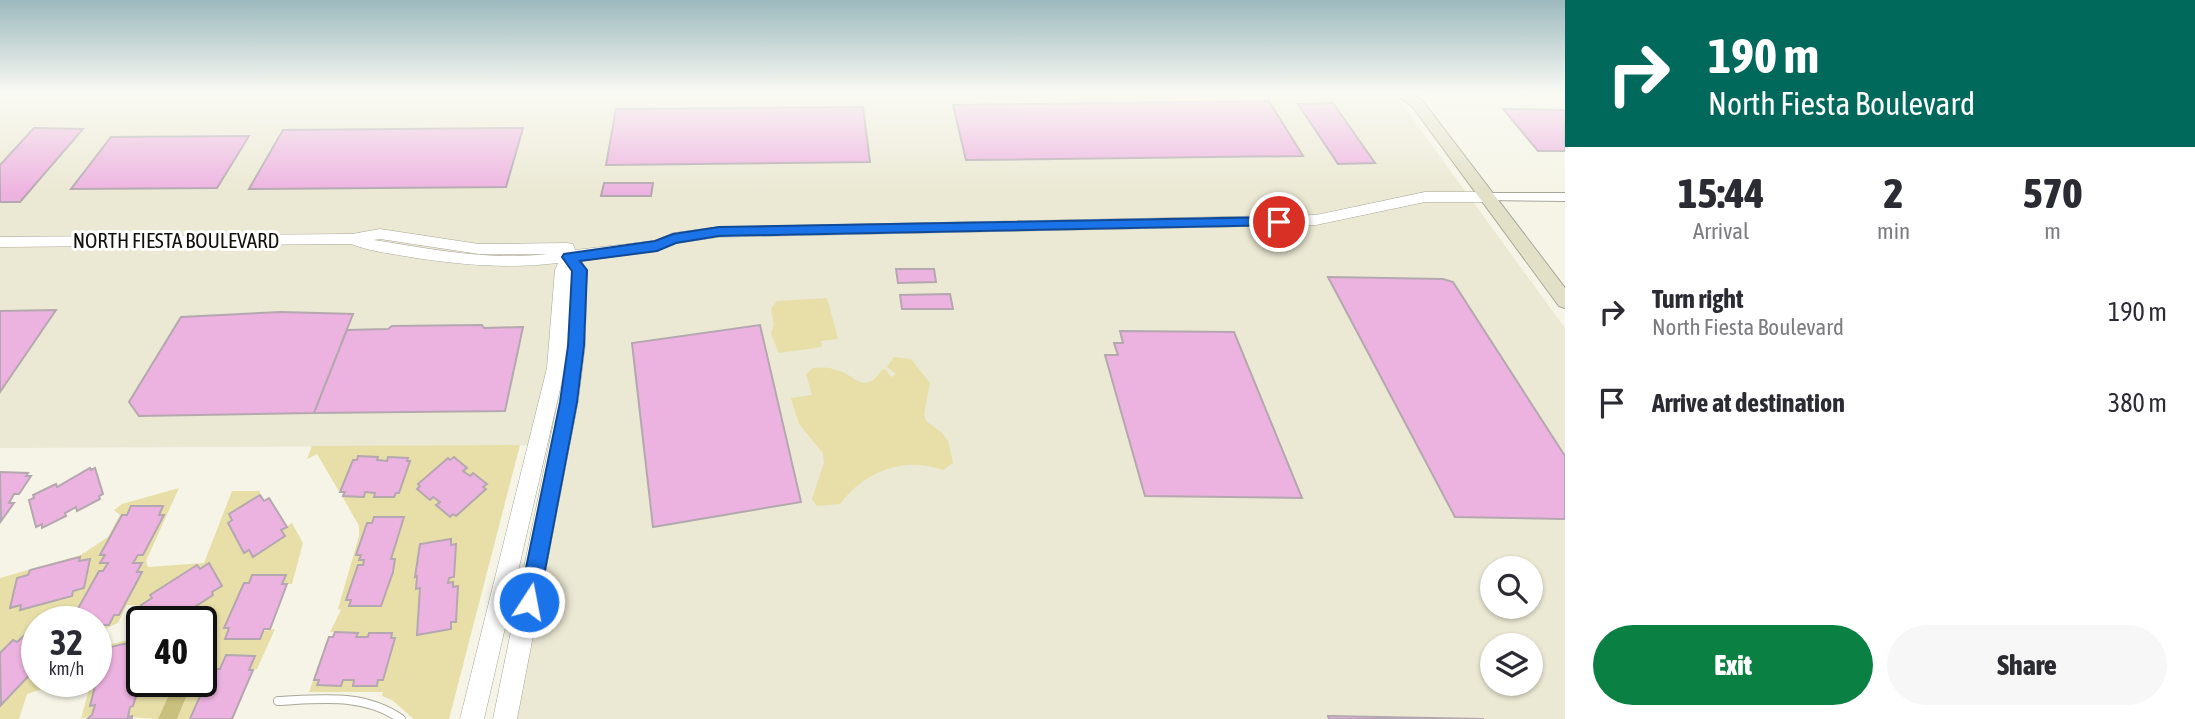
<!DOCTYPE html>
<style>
:root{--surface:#fff;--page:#f7f7f7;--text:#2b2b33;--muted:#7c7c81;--accent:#0b8043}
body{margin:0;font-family:"Asap Condensed",sans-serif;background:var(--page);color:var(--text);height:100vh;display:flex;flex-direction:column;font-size:26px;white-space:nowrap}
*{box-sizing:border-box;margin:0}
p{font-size:23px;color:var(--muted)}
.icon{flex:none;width:38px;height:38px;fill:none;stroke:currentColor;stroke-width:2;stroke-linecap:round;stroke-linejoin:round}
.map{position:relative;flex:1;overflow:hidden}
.details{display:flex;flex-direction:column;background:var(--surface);width:630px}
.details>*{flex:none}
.hud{background:#00695c;color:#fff;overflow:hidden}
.tools{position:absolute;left:1480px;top:556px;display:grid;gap:14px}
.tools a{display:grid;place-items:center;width:63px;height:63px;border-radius:50%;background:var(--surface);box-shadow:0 2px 5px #0004;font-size:35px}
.speed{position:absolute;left:21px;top:606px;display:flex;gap:14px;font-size:35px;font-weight:700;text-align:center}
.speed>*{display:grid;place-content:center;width:91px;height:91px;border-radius:50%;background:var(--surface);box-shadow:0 2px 5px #0004;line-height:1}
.speed small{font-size:18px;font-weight:400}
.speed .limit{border:4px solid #111;border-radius:10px;background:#fff;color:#111}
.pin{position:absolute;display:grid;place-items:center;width:60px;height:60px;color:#fff;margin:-30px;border:4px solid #fff;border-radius:50%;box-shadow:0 2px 7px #0007}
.me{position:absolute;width:77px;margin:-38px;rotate:11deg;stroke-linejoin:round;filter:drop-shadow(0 0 5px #0008)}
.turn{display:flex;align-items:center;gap:24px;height:147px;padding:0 28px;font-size:32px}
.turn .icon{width:91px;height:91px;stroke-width:2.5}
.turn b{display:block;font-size:49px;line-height:60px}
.eta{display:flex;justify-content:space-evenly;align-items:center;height:119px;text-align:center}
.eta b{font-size:42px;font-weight:800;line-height:49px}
.action{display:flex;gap:14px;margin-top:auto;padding:14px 28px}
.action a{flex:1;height:80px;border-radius:42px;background:var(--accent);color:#fff;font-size:28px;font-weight:800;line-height:80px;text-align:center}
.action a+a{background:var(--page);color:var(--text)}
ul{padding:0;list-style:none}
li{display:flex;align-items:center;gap:21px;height:91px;padding:0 28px}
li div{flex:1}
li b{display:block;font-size:26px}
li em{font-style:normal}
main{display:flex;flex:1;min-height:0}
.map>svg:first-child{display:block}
.built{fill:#ebe8d3;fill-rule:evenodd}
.green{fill:#e7dfa7;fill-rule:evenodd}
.water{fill:#cac07d}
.building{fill:#edb3e0;stroke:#b4a7b0;stroke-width:2}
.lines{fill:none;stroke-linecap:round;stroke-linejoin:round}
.service-casing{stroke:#a8a799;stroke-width:10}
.minor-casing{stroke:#a8a799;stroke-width:2}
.tertiary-casing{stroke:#a8a799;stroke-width:1}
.secondary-casing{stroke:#a8a799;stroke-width:2}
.service{stroke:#fff;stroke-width:8}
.minor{fill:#fff;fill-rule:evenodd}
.tertiary{fill:#fff;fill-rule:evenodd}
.secondary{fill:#e3e0c8;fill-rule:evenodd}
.route{fill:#1a73e8;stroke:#114b97;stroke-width:2}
.labels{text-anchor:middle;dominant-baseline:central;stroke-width:6;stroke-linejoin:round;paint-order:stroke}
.street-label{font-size:21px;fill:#12110c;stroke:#fff}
</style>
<main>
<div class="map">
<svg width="1565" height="719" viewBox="0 0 1565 719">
<rect width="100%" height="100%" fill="#f5f4e6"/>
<path class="built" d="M0,92H1393L1565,328V719H514L571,445L0,448ZM1493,569H1531V607H1493ZM1493,646H1531V684H1493Z"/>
<g class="green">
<polygon points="827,298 838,339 821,341 822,347 779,353 771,334 774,325 771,309 777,301"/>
<path d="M894,357L911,359L930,383L924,414L926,421L942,433L948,441L953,463L943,470C904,456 865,471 840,504L817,506L812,499L824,463L823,453L799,424L791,398L812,395L806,374L813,368C821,367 829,367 837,370C857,376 864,396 882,370L885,369L891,377L896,374L887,367Z"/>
<path d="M520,445L449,719H414L392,700L382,696L383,692H309L328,637L332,636L334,632H330L341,610L338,609L359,536V526L342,496L343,493H340L317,454L307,459L312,446ZM358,456L378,457L377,460L387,461L388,457L407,458V461L410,462L399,493H396L394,497H374L375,493L365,492L363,497L344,496L345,492L341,491L353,460H357ZM454,457L467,468L463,471L470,476L474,473L487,484L483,487L485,490L456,516L453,514L450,517L437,506L440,502L433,497L430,500L417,488L420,486L418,483L448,459ZM374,517H403L391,559L395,560L387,592L350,606L351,600L347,599L358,565H363L364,560H360L361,555H357L367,523H372ZM451,539V545H456L454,577L449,578L448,583L453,582V587H458L456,621L451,622L450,629L417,634L420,588L417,589L415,576L420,544ZM335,632L357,633L356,637H368L370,633H392L391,638H395L383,680H378L377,686H353L354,680H343L341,686L318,685L319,680L314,679L329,638L333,637Z"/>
<path d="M179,488L146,561L148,567L204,563L232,491H260V495L229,514L232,520L228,523L244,552L249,550L253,556L285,537L281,530L292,523L303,543L292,584H282L285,575H253L225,627L229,628L225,638L275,629L257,669L249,670L255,656L226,655L220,669H212L190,719H177L190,689L172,688L158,719L128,717L136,696L141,695L144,681H201V621H173L213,596L212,592L222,586L209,563L200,569L197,565L150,594L152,598L142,605L149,621H142V640L110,647L107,657L102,658L91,706L95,705L92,715L81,719L91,681H96V648L135,638L140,618L135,617L138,605H127L118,623L96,633V625H109L141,572H137L141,564L133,563L138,555H143L163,506H132L127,515H122L101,562L108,563L103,571H99L75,614H79L75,621H37V639L26,634L17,642L12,640L0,653V578L81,555L108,537L120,515L114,510L122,504ZM79,557V561L89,559L84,588L20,609L21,605L10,608L17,578L28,575L30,570Z"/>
<polygon points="37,667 37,681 50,681 48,687 27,694 19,719 0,719 0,705"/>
</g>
<polygon class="water" points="180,686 190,688 177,719 158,719 172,688"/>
<g class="building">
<polygon points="1269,101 1303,156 966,160 953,105"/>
<polygon points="1333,103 1375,163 1338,164 1298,104"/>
<polygon points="863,107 870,162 606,165 616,109"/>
<polygon points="1503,109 1565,110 1565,151 1538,151"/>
<polygon points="34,128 83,129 20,202 0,202 0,165"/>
<polygon points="523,128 506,187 249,189 283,130"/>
<polygon points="249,136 217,188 71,189 111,137"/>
<polygon points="604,183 653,183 651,196 601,196"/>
<polygon points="896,269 934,269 936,282 898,283"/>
<polygon points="1328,277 1443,279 1453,282 1565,456 1565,519 1455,517"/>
<polygon points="950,294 953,309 902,309 900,295"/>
<polygon points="56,310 0,392 0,311"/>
<polygon points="281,312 353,314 314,413 139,416 129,402 181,317"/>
<polygon points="482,325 484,328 523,327 505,411 314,413 347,330 388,329 392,326"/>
<polygon points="760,325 801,502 653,527 632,343"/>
<polygon points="1120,331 1234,332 1302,498 1145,496 1105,355 1118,355 1114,343 1123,343"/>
<polygon points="358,456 378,457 377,460 387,461 388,457 408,458 407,461 410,461 399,493 396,493 394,497 374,497 375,493 365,492 364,497 343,496 345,492 340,492 353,460 357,460"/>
<polygon points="454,457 467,468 463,471 470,476 473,473 487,484 483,487 486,489 456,516 453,514 450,517 436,505 440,502 433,497 430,500 417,489 420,486 418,484 448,458 450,460"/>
<polygon points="90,468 91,470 95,468 103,494 99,496 100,499 77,511 76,507 65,513 66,516 42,528 42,524 36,527 29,500 34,498 33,495 56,484 57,487"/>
<polygon points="0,472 28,473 26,476 31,476 19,494 14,494 9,503 14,503 1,521"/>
<polygon points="260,495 264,501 269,498 287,527 281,530 285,536 253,557 249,550 244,553 228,523 232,520 229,514"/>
<polygon points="131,506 163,506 159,515 164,515 143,555 138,555 133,563 142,563 137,572 142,572 119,615 114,615 109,625 96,625 96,621 75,621 79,614 75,614 99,571 103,571 108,563 100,563 105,555 100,555 122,515 127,515"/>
<polygon points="374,517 404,517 391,559 395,559 393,572 381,606 349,606 351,600 346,600 358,565 363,565 364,560 359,560 361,555 356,555 367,523 372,523"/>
<polygon points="451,539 451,545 456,544 454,577 449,578 448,583 453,582 453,587 458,586 456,622 451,622 451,629 417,635 420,588 416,589 417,576 415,577 420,544"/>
<polygon points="80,557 79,561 90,559 84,588 73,591 72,596 20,610 21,605 10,608 17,578 28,575 30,570"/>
<polygon points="209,563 222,586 212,592 213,595 173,621 149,621 141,605 152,598 150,595 197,565 200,569"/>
<polygon points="252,575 286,575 282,584 287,584 270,629 264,629 260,639 225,639 229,628 224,628 244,583 249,583"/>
<polygon points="335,632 358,633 356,637 368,637 369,633 392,633 391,638 395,638 383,680 378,680 377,686 353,686 354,680 343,680 341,686 317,685 319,680 314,680 329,637 333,637"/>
<polygon points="26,634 37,639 37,667 1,705 0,653 13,640 17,642"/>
<polygon points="142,640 142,681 144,681 141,695 136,696 133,706 130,707 128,717 132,716 132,719 87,719 92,715 95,705 90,706 102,658 107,657 110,647"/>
<polygon points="226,655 255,656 249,670 253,670 232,719 190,719 212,669 220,669"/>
<polygon points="1328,716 1484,719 1329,719"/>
</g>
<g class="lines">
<defs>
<path id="service" d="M278,701C321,699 364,693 401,719"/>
<polygon id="minor" points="1487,193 1565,193 1565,201 1483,200 1483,194"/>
<path id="tertiary" d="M1425,192H1487L1494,197L1487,202H1425L1316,225L719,237L676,243L657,251L581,261L587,270L585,346L578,402L517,719H493L564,372L484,719H460L547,368L555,270L558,263C509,269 464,265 416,258C394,254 372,252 351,244L0,247V237L352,234L380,229L479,244L567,243L573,244L575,250L654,241L673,233L719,227L1316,215ZM380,239L479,254H547C489,261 432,249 374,240Z"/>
<polygon id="secondary" points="1393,92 1410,92 1422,100 1565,288 1565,308 1559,306 1412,106"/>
</defs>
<use href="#service" class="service-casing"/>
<use href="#minor" class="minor-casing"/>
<use href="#tertiary" class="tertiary-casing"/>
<use href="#secondary" class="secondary-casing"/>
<use href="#service" class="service"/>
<use href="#minor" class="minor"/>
<use href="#tertiary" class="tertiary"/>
<use href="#secondary" class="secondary"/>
</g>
<linearGradient id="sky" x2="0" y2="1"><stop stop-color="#9cb9bd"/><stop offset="0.48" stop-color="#fafaf4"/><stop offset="1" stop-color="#fafaf4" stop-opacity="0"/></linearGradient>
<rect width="1565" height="193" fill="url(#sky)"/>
<polygon class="route" points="1279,217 1286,222 1284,225 719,236 676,243 657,251 580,261 587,270 584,346 577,402 539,602 536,609 529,611 522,609 519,602 560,402 568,346 572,271 562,257 564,254 655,241 673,234 719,227"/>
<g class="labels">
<g class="street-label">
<text x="176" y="240">NORTH FIESTA BOULEVARD</text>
</g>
</g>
</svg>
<div class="tools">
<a><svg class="icon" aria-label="search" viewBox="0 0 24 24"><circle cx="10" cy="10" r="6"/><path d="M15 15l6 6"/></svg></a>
<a><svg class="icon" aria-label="layers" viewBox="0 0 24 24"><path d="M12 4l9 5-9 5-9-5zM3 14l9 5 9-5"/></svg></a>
</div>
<div class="speed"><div>32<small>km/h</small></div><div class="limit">40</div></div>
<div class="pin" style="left:1279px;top:222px;background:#d93025"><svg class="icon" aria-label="arrive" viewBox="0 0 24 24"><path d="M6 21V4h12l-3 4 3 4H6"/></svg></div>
<svg class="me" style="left:529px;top:602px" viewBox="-20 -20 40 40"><circle r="17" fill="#1a73e8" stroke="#fff" stroke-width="3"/><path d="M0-11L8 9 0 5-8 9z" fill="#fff"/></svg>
</div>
<section class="details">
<div class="hud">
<div class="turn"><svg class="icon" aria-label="right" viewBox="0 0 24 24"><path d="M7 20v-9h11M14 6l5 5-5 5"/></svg><div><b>190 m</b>North Fiesta Boulevard</div></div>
</div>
<div class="eta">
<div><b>15:44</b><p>Arrival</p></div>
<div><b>2</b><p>min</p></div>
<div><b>570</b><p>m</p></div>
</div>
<ul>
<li><svg class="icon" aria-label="right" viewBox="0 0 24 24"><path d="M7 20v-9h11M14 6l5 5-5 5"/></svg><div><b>Turn right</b><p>North Fiesta Boulevard</p></div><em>190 m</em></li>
<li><svg class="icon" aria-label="arrive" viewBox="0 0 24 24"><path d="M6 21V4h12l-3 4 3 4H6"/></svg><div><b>Arrive at destination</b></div><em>380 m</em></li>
</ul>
<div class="action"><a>Exit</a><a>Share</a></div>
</section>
</main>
